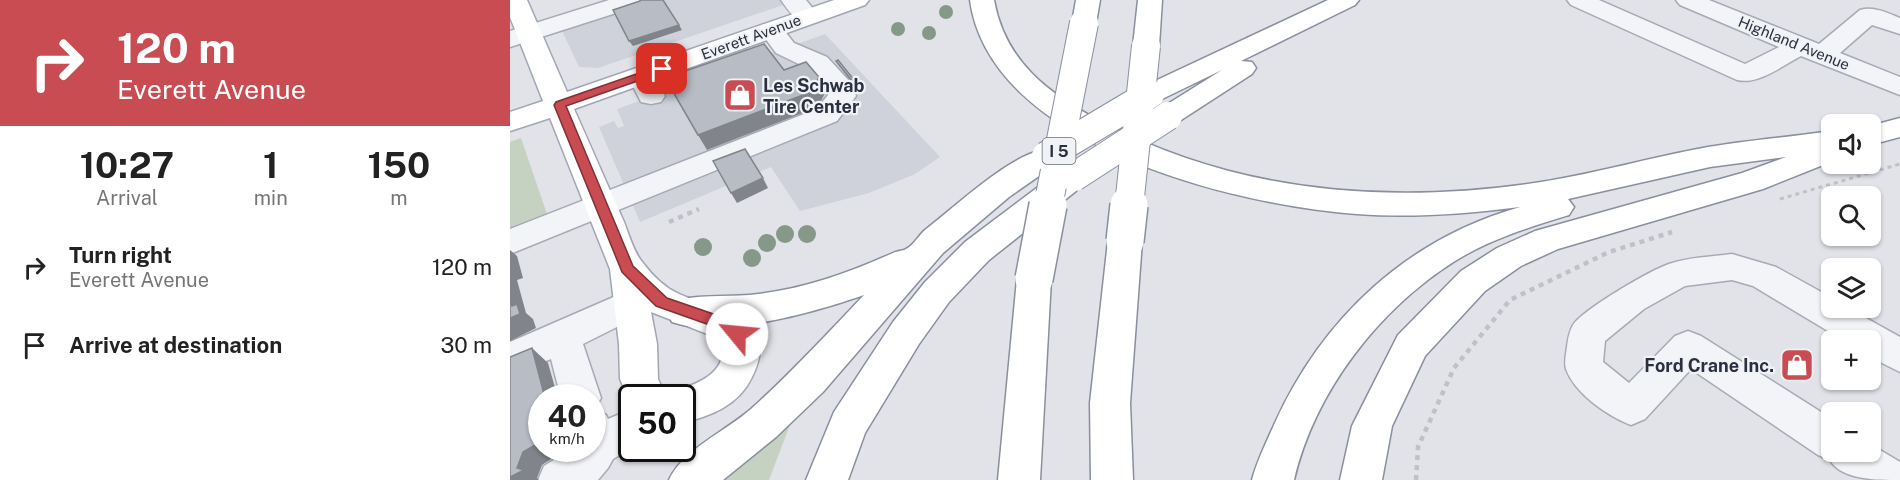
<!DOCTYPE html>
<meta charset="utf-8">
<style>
:root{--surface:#fff;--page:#f2f2f2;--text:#222;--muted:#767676}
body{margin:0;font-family:"Public Sans",sans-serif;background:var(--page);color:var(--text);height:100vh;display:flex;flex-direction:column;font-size:22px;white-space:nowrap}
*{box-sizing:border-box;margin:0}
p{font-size:20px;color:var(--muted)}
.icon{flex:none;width:33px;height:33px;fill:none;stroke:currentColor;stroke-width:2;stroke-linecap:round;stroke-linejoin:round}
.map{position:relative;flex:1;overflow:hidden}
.panel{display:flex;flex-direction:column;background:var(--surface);width:510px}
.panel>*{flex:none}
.hud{background:#c84c52;color:#fff;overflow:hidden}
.fabs{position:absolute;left:1311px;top:114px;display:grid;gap:12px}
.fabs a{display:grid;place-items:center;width:60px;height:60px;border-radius:9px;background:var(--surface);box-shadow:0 2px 4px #0004;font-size:30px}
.speed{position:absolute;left:18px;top:384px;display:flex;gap:12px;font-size:30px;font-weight:700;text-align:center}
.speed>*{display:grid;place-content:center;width:78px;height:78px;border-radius:50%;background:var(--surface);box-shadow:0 2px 4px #0004;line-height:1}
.speed small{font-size:15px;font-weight:400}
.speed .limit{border:3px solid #111;border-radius:9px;background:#fff;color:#111}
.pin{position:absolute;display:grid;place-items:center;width:51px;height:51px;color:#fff;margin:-26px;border-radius:12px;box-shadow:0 3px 9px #0006}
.me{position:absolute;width:66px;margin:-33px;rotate:298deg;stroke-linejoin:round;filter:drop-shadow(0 0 4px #0008)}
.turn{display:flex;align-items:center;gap:21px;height:126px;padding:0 18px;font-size:27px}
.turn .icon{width:78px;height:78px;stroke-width:2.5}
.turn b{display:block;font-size:42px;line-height:51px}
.eta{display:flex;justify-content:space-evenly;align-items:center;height:102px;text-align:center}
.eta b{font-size:36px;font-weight:700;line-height:42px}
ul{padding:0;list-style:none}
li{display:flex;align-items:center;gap:18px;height:78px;padding:0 18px}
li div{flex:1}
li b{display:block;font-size:22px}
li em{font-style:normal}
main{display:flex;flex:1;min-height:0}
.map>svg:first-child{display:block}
.built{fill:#cfd2db}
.green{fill:#c5d2c2}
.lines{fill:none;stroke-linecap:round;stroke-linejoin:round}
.minor-casing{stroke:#a6aab3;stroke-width:3}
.major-casing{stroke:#a1a6b4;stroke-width:3}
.highway-casing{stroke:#898f9f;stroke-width:3}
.path-far1{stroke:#bfc1c7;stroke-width:3;stroke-dasharray:4 4;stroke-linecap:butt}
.path{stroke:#bfc1c7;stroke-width:4.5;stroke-dasharray:5 5;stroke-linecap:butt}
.minor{fill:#f3f4f7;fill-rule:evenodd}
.major{fill:#fff;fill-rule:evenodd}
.highway{fill:#fff;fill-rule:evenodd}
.highway-bridge-far1-casing{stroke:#898f9f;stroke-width:30;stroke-linecap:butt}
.highway-bridge-casing{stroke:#898f9f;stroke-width:40;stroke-linecap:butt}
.highway-bridge-far1{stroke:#fff;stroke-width:28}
.highway-bridge{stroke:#fff;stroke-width:37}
.tree{fill:#869888}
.wall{fill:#9ea2a9}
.shaded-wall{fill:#81848a}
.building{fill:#b8bcc5;stroke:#81848a;stroke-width:1.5}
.route{fill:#c84c52;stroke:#823135;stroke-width:1.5}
.labels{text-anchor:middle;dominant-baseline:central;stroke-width:4.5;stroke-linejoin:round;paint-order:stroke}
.far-street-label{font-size:15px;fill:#2a3040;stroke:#f0f2f6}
.shield{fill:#f0f2f6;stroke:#656a77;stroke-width:1.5}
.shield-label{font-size:16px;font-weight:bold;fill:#2a3040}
.poi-label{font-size:18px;font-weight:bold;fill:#2a3040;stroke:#f0f2f6;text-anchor:start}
</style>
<main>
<section class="panel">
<div class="hud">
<div class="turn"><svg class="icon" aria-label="right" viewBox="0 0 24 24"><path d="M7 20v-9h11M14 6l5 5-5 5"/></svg><div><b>120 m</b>Everett Avenue</div></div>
</div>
<div class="eta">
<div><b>10:27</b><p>Arrival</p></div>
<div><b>1</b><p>min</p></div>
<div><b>150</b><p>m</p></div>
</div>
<ul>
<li><svg class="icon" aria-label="right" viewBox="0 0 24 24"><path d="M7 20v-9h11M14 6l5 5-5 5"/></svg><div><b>Turn right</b><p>Everett Avenue</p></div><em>120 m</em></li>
<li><svg class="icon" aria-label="arrive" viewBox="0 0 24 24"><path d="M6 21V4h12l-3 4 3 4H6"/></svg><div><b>Arrive at destination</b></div><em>30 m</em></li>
</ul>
</section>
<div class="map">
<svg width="1390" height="480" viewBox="0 0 1390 480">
<rect width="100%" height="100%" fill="#e1e3e9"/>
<g class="built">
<polygon points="104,0 288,0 88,68 69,67 46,18"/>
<polygon points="315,34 430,157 405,174 359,193 290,211 261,167 130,222 89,127 104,121 108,128 114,126 107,109"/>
</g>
<g class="green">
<polygon points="11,138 40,223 0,239 0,142"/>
<polygon points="281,422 259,480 214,480"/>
</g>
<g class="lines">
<defs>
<g id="minor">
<polygon points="99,0 135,0 131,5 0,47 0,31"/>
<path d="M271,0H296L310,17L307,22C289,27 281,14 271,0Z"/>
<path d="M1057,0H1089L1235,64L1269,47L1170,5L1166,0H1199L1309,44L1350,10C1364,6 1377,13 1390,18V34L1362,25L1330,53L1390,77V95L1291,56C1272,66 1248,85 1227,80L1061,5Z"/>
<polygon points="261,23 270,25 284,43 317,57 341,83 346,96 327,121 0,254 0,229 307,109 318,95 318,90 299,69 266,53 249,30 252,25"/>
<polygon points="131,68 140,70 155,96 151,102 141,104 131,102 118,76 122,70"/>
<path d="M1222,254L1266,267L1322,298V308H1338L1390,337V372L1360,357V340H1333L1243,286L1222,280L1175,286L1134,309L1095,341L1093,362L1119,383L1165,336L1178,331L1191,336L1322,419V452H1360V444L1390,462V480C1367,480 1331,480 1320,460L1308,455L1181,369L1135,419L1121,425C1098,416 1065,394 1056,369C1054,363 1056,354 1057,347C1058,339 1059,332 1063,325C1074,309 1139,271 1159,264C1178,257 1201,257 1222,254Z"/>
<polygon points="122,289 135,293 140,303 135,313 73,344 91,398 84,410 96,415 98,419 122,409 122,448 103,459 98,468 88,480 28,480 34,466 63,448 82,448 82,398 51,398 41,359 0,376 0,342"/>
</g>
<path id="major" d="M0,0H17L57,92L324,0H359L355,5L64,109C81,147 97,184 114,222C119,235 124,253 133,263C142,275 154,287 167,293C207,312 273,315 242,377C229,405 201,416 172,423V398H122V407L110,379L109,344L100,269L40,118L0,131V112L33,101L0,17ZM141,312L200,335L213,346C215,377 182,385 158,394L156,397L148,379L147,344Z"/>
<g id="highway">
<path d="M460,0H484C495,62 539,94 592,122C730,194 880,205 1031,182C1088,173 1142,157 1198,147C1239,140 1280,137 1322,131V151H1319L1322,157L1318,163L1253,189L1048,249L1011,266L975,291L915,356L882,426L872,480H830L842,426L888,335L951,271L987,248L1025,231L1232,173L1276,157L1200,167L1058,199L1064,207L1059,215C1020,227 980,239 945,261C869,309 805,391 784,480H742C747,461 756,443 764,425C812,318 897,239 1010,207C956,214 901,218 847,214C725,205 480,146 460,0Z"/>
<polygon points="566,0 590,0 586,23 583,28 574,30 565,28 562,23"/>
<polygon points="628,0 652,0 649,46 645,51 636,54 627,51 623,46"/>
<polygon points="818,0 849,0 845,5 731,61 742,62 746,68 742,74 668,122 658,125 648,122 644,116 648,110 712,70 650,100 640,102 630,100 626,94 630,88"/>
<polygon points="1390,118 1390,137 1360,145 1360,126"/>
<path d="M531,150L542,153L546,160L542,167L499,197L433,253L313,392L266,437L213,480H159C172,450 216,431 241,409C281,373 317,334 354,295C305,312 212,339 162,322L157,312L162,302C186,294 214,297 239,295C291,290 336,274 383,253C387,251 393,251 396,249C403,246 409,235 415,230C446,206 494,160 531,150Z"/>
<polygon points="555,172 566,175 570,183 566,191 479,260 439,302 409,344 355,433 338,480 296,480 324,412 383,322 415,282 455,242 544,175"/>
<polygon points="615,229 627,232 632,241 620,403 623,480 581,480 580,403 598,241 603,232"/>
<polygon points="524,266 536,270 541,279 530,480 488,480 507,279 512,270"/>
</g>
</defs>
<use href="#minor" class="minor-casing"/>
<use href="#major" class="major-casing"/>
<use href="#highway" class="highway-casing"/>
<polyline class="path-far1" points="1270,199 1390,164"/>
<g class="path">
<polyline points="159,222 189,209"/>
<polyline points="906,480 908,447 944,368 1000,300 1099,252 1162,232"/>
</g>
<use href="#minor" class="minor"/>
<use href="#major" class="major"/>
<use href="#highway" class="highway"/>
<defs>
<g id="highway-bridge-far1">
<polyline points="536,156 640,94"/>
<polyline points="564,177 658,116"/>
<polyline points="538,206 574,23"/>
<polyline points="619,206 636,46"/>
</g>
<g id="highway-bridge">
<polyline points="615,241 619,205"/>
<polyline points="524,279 538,205"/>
</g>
</defs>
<use href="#highway-bridge-far1" class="highway-bridge-far1-casing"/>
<use href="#highway-bridge" class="highway-bridge-casing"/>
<use href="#highway-bridge-far1" class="highway-bridge-far1"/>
<use href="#highway-bridge" class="highway-bridge"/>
</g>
<g class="tree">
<circle cx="436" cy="12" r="7"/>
<circle cx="388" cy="29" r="7"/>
<circle cx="419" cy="33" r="7"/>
<circle cx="275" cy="234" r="9"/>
<circle cx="297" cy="234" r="9"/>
<circle cx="257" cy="243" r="9"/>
<circle cx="193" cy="247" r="9"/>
<circle cx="242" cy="258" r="9"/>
</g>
<polygon class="wall" points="326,61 347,86 345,87 329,66"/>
<g class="shaded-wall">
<polygon points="169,25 172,30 123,46 119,41"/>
<polygon points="309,77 316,91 311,101 298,106 300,110 197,150 188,135 290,92"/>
<polygon points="345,81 347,86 345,87 343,82"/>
<polygon points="253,178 258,188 227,203 221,193"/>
<polygon points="0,250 7,256 13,278 7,280 16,313 23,319 26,328 0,341 0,318 2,306 0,297"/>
<polygon points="22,348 38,363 48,398 35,398"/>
<polygon points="32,441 32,448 58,448 32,465 27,478 29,480 0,480 0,477 13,452"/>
</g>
<g class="building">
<polygon points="130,0 153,0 169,25 119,41 103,10 130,1"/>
<polygon points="254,44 274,70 296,62 309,77 304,87 290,92 293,95 188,135 155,78"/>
<polygon points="328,60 345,81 343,82 326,61"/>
<polygon points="235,149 253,178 221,193 203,161"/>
<polygon points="0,297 2,306 7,304 10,314 0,318"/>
<polygon points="22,348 35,398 32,398 32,441 13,452 7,468 14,470 0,477 0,357"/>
</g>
<polygon class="route" points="152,65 158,69 156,71 56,106 123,266 157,298 218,319 233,330 235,334 233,338 227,340 208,328 146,306 112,272 44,105 46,102"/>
<defs>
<symbol id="shop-square" viewBox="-11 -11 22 22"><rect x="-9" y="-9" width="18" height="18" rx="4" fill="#c84c52" stroke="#f0f2f6"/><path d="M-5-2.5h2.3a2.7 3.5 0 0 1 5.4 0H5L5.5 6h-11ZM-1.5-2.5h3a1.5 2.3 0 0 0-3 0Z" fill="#fff"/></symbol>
</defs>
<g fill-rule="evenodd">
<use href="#shop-square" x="211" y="76" width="38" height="38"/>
<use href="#shop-square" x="1268" y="346" width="38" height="38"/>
</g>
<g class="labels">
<g class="far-street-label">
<text transform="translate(241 37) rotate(-20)">Everett Avenue</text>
<text transform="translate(1284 43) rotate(22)">Highland Avenue</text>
</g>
<rect class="shield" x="532.5" y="138" width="33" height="26" rx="4.5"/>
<g class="shield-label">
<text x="549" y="151">I 5</text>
</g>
<g class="poi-label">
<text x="253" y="85">Les Schwab<tspan x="253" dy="21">Tire Center</tspan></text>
<text x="1264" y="365" text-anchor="end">Ford Crane Inc.</text>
</g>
</g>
</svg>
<div class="fabs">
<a><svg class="icon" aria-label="sound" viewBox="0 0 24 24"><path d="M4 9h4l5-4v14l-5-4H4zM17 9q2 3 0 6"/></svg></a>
<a><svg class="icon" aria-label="search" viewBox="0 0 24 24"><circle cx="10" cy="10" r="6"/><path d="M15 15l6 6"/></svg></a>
<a><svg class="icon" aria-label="layers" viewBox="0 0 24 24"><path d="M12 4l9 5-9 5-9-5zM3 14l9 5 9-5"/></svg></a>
<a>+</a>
<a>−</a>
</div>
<div class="speed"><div>40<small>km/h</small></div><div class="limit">50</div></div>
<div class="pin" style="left:152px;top:69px;background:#d93025"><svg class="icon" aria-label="arrive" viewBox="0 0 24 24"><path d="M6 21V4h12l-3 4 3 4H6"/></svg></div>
<svg class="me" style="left:227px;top:334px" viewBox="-20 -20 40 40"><circle r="19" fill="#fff"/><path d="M0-13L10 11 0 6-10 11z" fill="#c84c52"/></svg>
</div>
</main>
